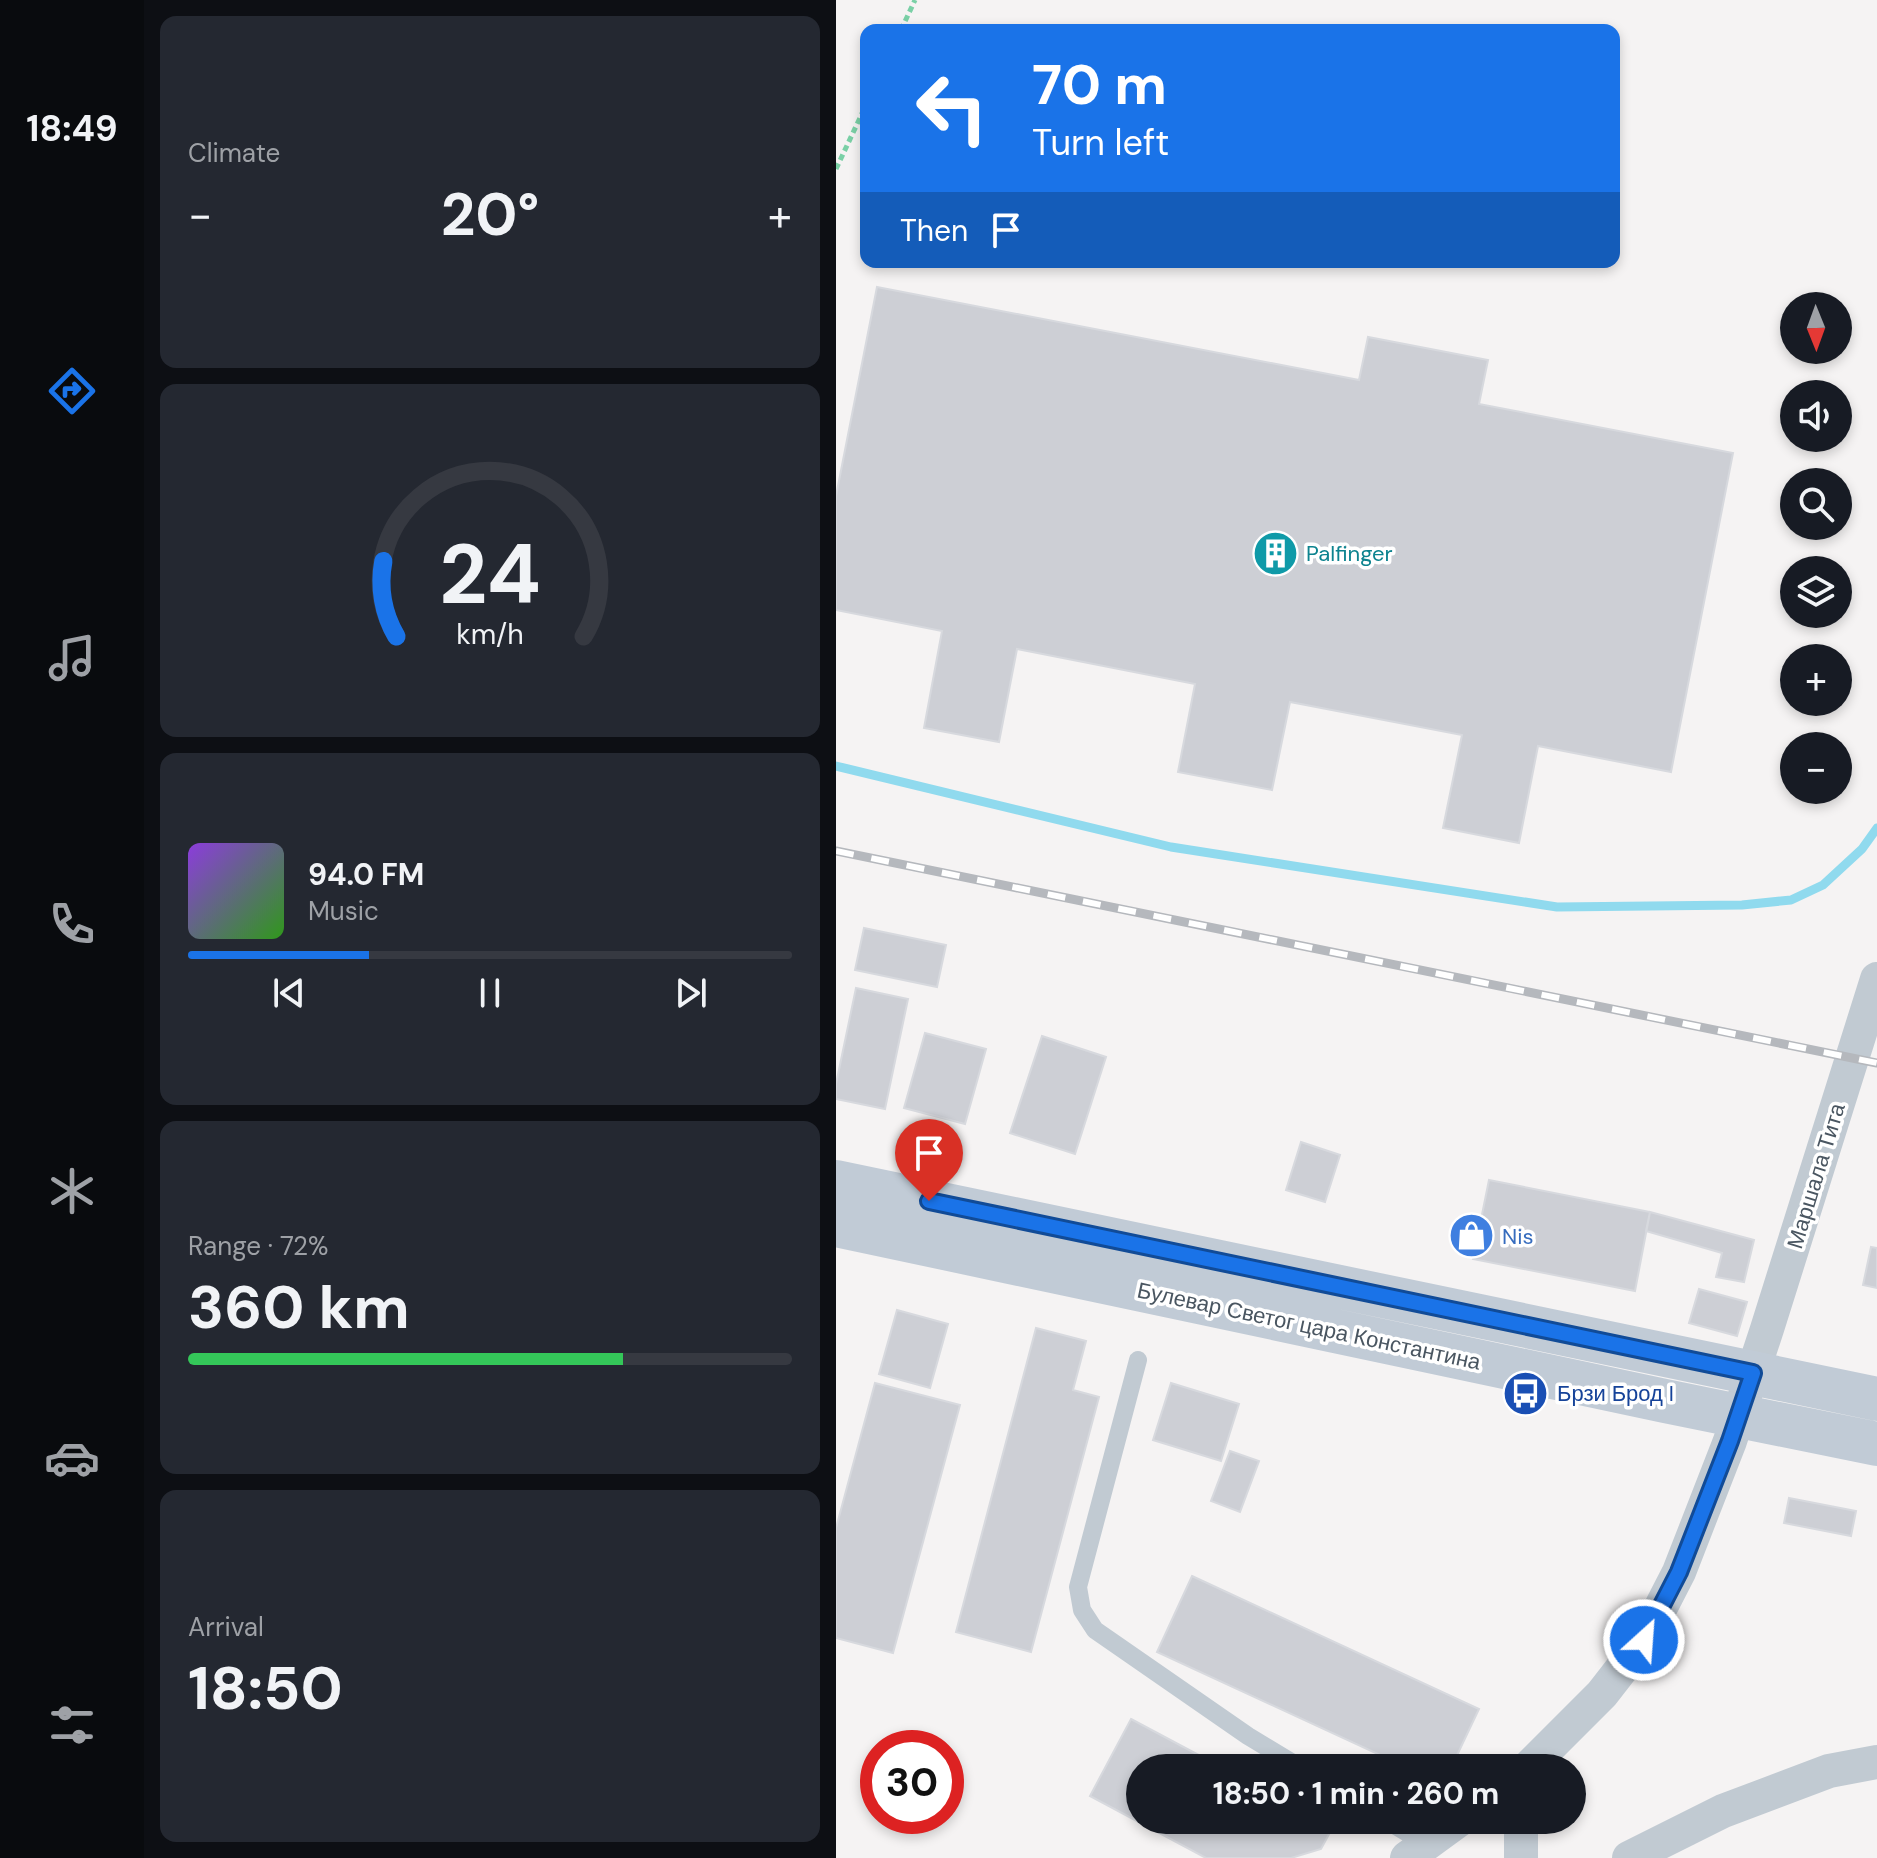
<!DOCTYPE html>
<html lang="en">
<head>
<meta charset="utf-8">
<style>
  body { margin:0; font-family:"DM Sans",sans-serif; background:#242831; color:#f1f3f6; height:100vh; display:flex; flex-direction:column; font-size:30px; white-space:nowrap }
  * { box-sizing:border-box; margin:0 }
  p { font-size:26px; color:#9ea1a6 }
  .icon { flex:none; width:44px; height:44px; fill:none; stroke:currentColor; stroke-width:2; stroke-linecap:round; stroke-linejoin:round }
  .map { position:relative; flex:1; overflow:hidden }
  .side { display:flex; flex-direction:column; gap:16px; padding:16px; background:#0d0f14; width:692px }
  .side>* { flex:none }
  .banner { position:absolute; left:24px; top:24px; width:760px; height:244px; border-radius:16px; box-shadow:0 4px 12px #0003; background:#1a73e8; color:#fff; overflow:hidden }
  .needle { width:52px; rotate:179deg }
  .controls { position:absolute; left:944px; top:292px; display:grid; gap:16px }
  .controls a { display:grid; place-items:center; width:72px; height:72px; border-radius:50%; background:#171b24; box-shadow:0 4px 12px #0003; font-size:40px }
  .speed { position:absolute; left:24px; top:1730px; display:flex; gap:16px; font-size:40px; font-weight:700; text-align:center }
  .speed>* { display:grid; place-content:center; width:104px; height:104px; border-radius:50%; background:#171b24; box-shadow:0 4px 12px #0003; line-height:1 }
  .speed .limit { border:12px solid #d22; background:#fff; color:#111 }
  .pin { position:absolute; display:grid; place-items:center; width:68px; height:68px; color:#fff; margin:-82px -34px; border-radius:50% 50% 50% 0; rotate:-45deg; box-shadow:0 0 8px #0007 }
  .pin .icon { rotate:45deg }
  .me { position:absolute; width:88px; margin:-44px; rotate:26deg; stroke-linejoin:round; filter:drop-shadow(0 0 6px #0008) }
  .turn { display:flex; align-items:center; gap:28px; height:168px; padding:0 40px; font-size:36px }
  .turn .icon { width:104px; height:104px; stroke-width:2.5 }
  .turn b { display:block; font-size:56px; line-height:68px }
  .then { display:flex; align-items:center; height:76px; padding:0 40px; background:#0003; gap:16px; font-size:30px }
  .big { font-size:60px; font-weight:700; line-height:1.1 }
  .side .widget { flex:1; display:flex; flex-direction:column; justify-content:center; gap:12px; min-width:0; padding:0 28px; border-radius:16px; background:#242831 }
  .side .dial { align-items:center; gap:0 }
  .dial svg { height:208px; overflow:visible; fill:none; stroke:#363941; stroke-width:7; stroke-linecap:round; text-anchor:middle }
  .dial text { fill:#f1f3f6; stroke:none }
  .song { display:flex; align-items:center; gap:24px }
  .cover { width:96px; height:96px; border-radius:12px; background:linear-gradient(135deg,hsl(270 70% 55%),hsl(110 70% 35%)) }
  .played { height:8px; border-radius:4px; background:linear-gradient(90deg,#1a73e8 30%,#363941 30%) }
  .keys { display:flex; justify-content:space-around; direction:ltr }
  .heat { display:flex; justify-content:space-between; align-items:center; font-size:44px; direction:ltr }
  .charge { height:12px; border-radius:6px; background:linear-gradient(90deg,#34c759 72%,#363941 0) }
  .trip { position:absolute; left:290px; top:1754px; width:460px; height:80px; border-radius:40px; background:#171b24; box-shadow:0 4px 12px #0003; font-weight:700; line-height:80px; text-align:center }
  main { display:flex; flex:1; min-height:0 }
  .tab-bar { display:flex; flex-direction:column; width:144px; justify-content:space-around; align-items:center; background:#090b0e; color:#9ea1a6 }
  .tab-bar .icon { width:56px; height:56px }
  .tab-bar .current { color:#1a73e8 }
  .tab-bar b { font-size:36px; color:#f1f3f6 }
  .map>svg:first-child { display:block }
</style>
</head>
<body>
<main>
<nav class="tab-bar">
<b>18:49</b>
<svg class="icon current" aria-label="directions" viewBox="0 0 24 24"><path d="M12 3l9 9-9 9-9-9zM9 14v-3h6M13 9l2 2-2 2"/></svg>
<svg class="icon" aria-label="music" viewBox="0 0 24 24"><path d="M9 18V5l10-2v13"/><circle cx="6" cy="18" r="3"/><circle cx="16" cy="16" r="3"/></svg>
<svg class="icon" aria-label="phone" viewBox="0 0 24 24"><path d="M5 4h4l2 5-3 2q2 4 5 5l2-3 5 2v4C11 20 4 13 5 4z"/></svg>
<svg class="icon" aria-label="climate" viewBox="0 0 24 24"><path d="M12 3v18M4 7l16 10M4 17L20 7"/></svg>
<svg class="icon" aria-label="car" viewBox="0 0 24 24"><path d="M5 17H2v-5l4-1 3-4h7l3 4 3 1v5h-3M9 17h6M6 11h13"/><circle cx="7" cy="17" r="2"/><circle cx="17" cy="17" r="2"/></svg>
<svg class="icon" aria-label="filters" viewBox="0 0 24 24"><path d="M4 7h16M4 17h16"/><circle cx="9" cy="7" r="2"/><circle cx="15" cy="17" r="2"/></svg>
</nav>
<section class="side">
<div class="widget"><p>Climate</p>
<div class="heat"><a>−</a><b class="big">20°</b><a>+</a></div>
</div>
<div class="widget dial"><svg viewBox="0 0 100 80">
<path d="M14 69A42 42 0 1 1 86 69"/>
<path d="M14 69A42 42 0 0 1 9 40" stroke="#1a73e8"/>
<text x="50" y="56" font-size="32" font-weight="700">24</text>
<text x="50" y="72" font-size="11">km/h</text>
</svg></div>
<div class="widget">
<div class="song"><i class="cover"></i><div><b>94.0 FM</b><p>Music</p></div></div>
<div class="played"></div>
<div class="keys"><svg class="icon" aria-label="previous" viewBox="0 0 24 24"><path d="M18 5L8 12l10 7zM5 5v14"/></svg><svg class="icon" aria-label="pause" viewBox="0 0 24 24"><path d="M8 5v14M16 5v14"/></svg><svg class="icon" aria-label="next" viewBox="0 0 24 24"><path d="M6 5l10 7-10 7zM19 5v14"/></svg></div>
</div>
<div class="widget"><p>Range · 72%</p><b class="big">360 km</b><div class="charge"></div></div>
<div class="widget"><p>Arrival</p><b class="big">18:50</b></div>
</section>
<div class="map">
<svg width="1041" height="1858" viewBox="0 0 1041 1858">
  <rect width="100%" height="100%" fill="#f5f3f3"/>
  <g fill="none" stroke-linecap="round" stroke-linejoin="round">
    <path stroke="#90daee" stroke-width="9" d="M0,766L335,847L721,907L906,905L955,900L987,885L1026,849L1041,828"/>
  </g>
  <path fill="#cdcfd5" stroke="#d7d9de" stroke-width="2" d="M41,287L523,380L532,337L652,360L643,404L897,453L835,772L702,746L683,843L607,828L626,735L454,702L436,790L342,772L359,684L181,649L163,742L88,728L106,631L0,610V496Z
    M28,928L110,945L101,987L19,970Z
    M20,988L72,999L49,1109L0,1099V1084Z
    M89,1033L150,1049L129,1124L68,1108Z
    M206,1036L270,1057L239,1154L174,1133Z
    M465,1142L504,1155L489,1202L450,1190Z
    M653,1180L814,1212L799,1291L637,1259Z
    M814,1212L918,1240L908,1282L880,1277L886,1253L810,1231Z
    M1035,1247L1041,1248V1288L1027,1285Z
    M863,1289L911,1302L901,1336L853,1323Z
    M61,1310L112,1324L94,1388L43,1374Z
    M200,1328L250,1341L237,1390L263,1397L195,1652L120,1632Z
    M39,1383L124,1405L57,1653L0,1638V1528Z
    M335,1383L403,1404L385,1461L317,1440Z
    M394,1451L423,1461L404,1512L375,1501Z
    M953,1498L1020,1511L1015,1536L948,1523Z
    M356,1576L643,1709L615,1768H572L321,1652Z
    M295,1719L387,1768H304V1820H484L497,1827L485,1849L455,1858H370L254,1796Z"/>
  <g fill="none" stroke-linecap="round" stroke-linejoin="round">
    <path stroke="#7ad0a6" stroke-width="5" stroke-dasharray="6 4" stroke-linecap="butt" d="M65,30L79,0
      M0,169L30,105"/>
    <path stroke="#c1cad2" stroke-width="18" d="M302,1360L242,1587L246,1610L259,1630L412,1736L465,1768
      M550,1820L590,1844"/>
    <path stroke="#c1cad2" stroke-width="34" d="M692,1768L766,1694L808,1640L843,1572L894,1441L931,1329L1041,979
      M685,1820V1858
      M571,1858L623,1820
      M793,1858L887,1811L993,1771L1041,1762"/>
    <path stroke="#c1cbd6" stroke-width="44" d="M0,1182L1041,1399
      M0,1225L829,1401L1041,1444"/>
    <defs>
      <path id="rail" d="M0,851L1041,1063"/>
    </defs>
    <use href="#rail" stroke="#b5b8bd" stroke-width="9"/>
    <use href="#rail" stroke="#fff" stroke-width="6" stroke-dasharray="18" stroke-linecap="butt"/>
  </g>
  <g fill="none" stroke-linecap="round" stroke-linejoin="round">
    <defs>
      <path id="route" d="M93,1201L917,1373L894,1441L843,1572L808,1640"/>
    </defs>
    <use href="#route" stroke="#114b97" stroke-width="20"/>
    <use href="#route" stroke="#1a73e8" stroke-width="14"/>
  </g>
  <defs>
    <symbol id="building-disc" viewBox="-11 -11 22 22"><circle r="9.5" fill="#0f9aa8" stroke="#fff"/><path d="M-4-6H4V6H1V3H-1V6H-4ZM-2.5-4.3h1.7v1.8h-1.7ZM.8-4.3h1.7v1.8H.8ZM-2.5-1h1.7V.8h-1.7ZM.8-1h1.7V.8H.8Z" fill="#fff"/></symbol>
    <symbol id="shop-disc" viewBox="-11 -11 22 22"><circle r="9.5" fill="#3f7fe0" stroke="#fff"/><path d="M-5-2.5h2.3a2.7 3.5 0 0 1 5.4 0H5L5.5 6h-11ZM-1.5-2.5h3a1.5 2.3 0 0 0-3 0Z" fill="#fff"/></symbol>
    <symbol id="bus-disc" viewBox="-11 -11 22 22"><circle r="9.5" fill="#1a4fb4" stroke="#fff"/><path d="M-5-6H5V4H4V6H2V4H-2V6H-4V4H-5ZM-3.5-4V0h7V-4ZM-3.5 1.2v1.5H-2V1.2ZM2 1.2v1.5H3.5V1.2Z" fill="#fff"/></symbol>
  </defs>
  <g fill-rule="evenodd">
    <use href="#building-disc" x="414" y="528" width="51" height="51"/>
    <use href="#shop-disc" x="610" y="1210" width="51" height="51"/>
    <use href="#bus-disc" x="664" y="1368" width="51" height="51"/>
  </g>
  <g text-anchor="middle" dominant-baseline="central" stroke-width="7" stroke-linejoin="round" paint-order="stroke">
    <g font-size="22" fill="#0d838f" stroke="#fff" text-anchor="start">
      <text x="470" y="553">Palfinger</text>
    </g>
    <g font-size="22" fill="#4a5661" stroke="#fff">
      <text transform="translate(980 1176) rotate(-73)">Маршала Тита</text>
      <text transform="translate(473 1326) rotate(12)">Булевар Светог цара Константина</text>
    </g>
    <g font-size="22" fill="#366cbe" stroke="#fff" text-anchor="start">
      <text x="666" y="1236">Nis</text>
    </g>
    <g font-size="22" fill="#164399" stroke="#fff" text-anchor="start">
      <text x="721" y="1393">Брзи Брод I</text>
    </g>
  </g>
</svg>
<div class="controls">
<a><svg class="needle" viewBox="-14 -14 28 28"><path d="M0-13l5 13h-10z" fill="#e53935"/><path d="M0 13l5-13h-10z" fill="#9ea1a6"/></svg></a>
<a><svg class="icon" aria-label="sound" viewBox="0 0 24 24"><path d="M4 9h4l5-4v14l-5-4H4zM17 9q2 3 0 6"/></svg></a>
<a><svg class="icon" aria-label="search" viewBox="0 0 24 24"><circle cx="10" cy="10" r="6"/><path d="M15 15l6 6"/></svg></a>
<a><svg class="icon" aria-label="layers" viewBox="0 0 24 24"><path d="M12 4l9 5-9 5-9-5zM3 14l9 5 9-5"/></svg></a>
<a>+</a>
<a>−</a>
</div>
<div class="speed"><div class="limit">30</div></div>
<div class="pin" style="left:93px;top:1201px;background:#d93025"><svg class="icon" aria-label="arrive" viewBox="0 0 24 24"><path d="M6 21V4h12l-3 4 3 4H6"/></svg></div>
<svg class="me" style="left:808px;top:1640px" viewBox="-20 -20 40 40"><circle r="17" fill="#1a73e8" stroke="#fff" stroke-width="3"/><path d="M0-11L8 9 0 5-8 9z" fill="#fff"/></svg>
<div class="trip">18:50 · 1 min · 260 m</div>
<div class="banner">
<div class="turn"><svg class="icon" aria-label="left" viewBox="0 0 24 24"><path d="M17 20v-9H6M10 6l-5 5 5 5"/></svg><div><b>70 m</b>Turn left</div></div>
<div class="then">Then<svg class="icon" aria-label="arrive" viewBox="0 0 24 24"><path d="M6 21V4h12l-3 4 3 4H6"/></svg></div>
</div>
</div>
</main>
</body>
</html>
